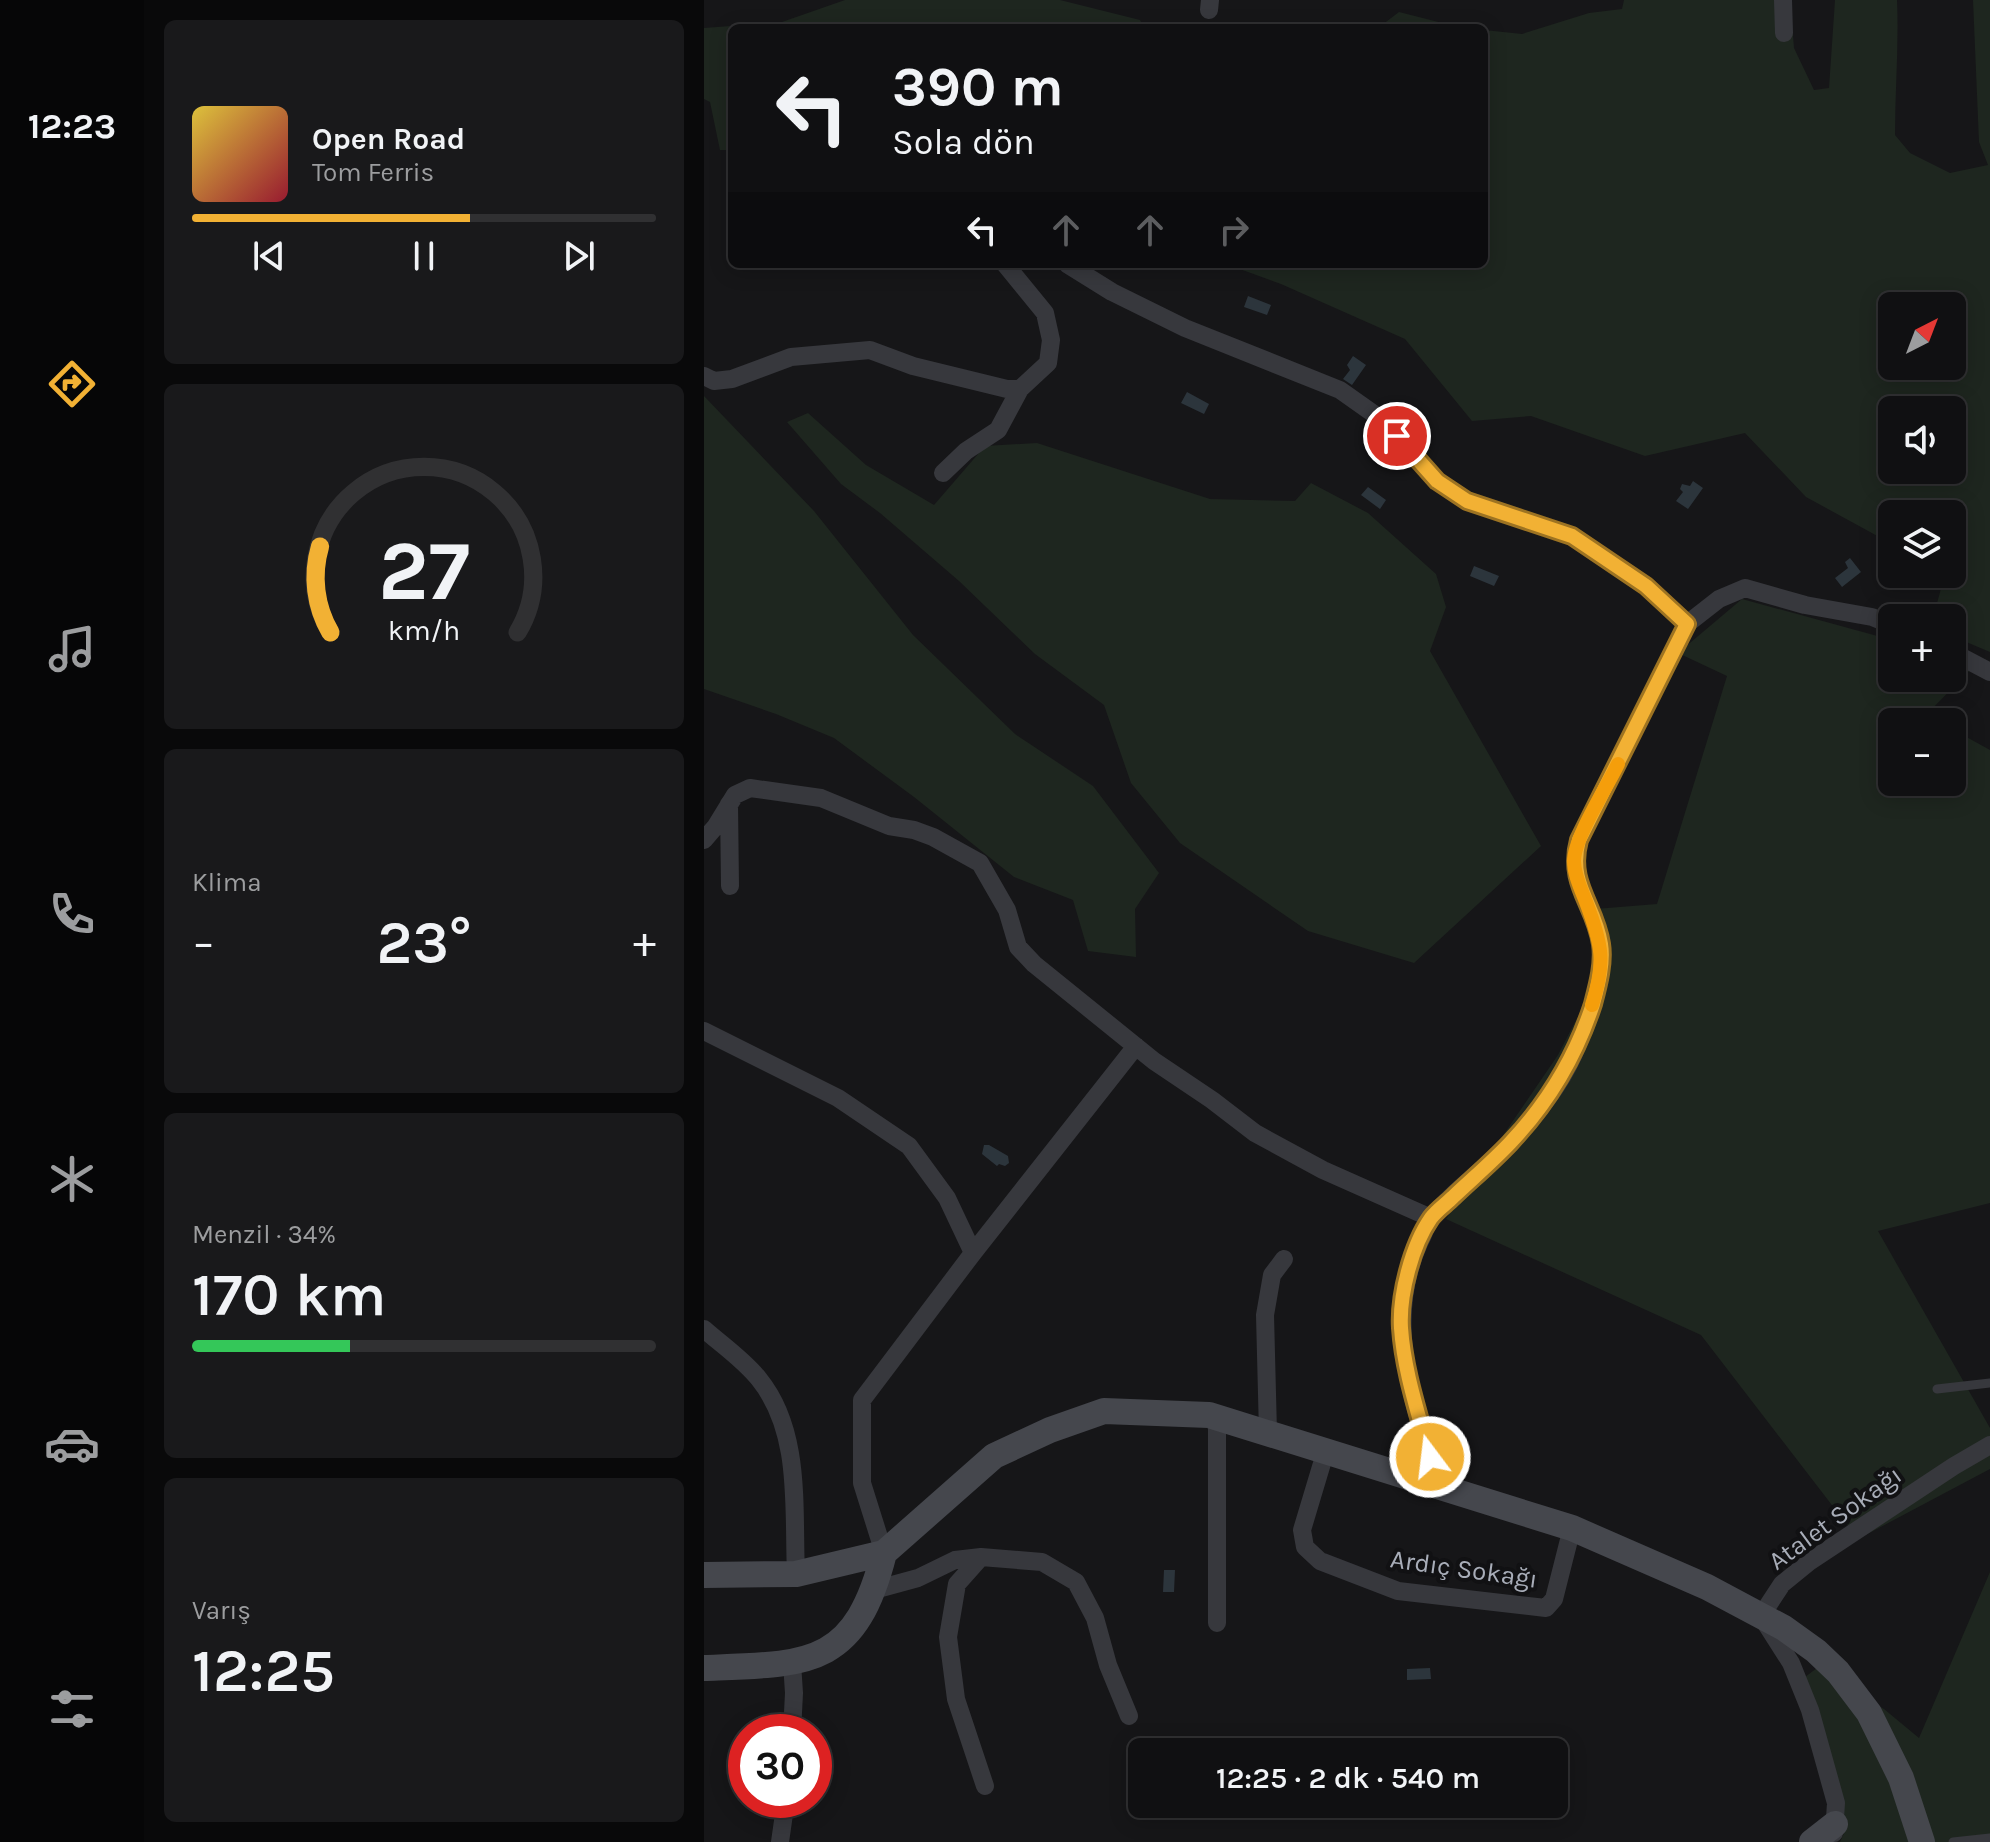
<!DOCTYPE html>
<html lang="tr">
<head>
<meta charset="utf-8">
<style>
  body { margin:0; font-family:Karla,sans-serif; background:#19191b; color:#f1f3f6; height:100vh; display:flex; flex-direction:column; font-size:30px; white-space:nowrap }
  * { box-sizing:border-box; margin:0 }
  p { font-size:26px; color:#9c9d9f }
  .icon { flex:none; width:44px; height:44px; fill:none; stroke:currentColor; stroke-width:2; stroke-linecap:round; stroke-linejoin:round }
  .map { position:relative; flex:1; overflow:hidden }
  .details { display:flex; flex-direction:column; gap:20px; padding:20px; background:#09090a; width:560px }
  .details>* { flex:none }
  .banner { position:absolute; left:24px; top:24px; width:760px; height:244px; border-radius:12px; box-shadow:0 4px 20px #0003,0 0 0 2px #303032; background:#101012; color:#f1f3f6; overflow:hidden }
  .needle { width:52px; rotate:42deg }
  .fabs { position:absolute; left:1174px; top:292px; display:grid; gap:16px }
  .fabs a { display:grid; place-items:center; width:88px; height:88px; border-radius:12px; background:#101012; box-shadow:0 4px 20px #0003,0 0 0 2px #303032; font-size:40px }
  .speed { position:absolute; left:24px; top:1714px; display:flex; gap:16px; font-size:40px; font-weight:700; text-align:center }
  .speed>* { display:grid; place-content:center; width:104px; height:104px; border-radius:50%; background:#101012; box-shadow:0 4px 20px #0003,0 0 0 2px #303032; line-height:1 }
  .speed .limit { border:12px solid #d22; background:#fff; color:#111 }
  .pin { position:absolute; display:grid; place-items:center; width:68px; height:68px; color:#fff; margin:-34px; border:4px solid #fff; border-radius:50%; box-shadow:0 2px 8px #0007 }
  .me { position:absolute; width:88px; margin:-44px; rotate:345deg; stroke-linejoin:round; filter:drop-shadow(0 0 6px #0008) }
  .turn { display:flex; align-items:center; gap:28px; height:168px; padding:0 32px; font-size:36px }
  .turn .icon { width:104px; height:104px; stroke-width:2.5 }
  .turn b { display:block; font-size:56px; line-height:68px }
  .lanes { display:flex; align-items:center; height:76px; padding:0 32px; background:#0003; justify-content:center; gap:40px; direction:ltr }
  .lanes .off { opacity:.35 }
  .big { font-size:60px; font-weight:600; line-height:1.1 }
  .details .card { flex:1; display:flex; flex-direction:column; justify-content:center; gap:12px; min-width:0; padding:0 28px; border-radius:12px; background:#19191b }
  .details .dial { align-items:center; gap:0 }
  .dial svg { height:208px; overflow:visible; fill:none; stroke:#303032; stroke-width:7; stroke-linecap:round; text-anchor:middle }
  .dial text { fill:#f1f3f6; stroke:none }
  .song { display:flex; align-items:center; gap:24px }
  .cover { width:96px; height:96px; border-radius:12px; background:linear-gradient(135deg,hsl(50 70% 55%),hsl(350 70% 35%)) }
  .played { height:8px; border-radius:4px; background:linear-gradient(90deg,#f2b134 60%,#303032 60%) }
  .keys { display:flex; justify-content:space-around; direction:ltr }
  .heat { display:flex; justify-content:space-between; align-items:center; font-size:44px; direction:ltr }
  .charge { height:12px; border-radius:6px; background:linear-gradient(90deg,#34c759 34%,#303032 0) }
  .trip { position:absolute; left:424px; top:1738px; width:440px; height:80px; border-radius:12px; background:#101012; box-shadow:0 4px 20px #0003,0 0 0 2px #303032; font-weight:600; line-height:80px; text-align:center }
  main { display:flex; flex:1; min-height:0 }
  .tabs { display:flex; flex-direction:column; width:144px; justify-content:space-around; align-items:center; background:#060607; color:#9c9d9f }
  .tabs .icon { width:56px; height:56px }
  .tabs .on { color:#f2b134 }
  .tabs b { font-size:36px; color:#f1f3f6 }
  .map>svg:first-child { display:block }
</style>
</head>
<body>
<main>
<nav class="tabs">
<b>12:23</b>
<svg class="icon on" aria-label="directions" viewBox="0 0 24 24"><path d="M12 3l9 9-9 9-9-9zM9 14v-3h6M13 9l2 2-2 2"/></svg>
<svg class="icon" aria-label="music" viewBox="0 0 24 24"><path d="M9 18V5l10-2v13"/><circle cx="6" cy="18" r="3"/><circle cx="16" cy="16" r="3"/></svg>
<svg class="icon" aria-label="phone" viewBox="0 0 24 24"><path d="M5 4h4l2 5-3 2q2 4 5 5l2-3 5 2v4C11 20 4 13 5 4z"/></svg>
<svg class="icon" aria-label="climate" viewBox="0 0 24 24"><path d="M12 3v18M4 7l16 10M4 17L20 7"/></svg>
<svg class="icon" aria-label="car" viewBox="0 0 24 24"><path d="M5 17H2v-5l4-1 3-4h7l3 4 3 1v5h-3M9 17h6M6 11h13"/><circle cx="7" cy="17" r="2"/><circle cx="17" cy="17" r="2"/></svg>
<svg class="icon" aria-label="filters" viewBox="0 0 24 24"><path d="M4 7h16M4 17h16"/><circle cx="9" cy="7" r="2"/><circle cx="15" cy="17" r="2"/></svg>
</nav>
<section class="details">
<div class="card">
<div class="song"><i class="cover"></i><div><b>Open Road</b><p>Tom Ferris</p></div></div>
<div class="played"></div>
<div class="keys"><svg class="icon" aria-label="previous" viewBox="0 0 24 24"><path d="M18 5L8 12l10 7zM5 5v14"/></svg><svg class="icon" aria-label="pause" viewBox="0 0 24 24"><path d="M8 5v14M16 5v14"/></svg><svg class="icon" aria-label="next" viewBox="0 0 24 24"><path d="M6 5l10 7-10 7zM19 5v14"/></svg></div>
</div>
<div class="card dial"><svg viewBox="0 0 100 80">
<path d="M14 69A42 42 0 1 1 86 69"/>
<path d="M14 69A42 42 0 0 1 10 36" stroke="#f2b134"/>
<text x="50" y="56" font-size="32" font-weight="700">27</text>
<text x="50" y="72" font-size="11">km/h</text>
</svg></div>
<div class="card"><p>Klima</p>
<div class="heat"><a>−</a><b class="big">23°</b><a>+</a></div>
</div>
<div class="card"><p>Menzil · 34%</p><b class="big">170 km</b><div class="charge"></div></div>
<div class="card"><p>Varış</p><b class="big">12:25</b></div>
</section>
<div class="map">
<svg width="1286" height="1842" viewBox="0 0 1286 1842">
  <rect width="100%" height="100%" fill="#161618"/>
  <path fill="#1e261f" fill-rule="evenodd" d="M141,0H356L436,20L440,28H28V150H16L6,102L0,99V28L78,22Z
    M920,0H1086L1090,48L1110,90L1125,88L1131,0H1193C1195,45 1191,90 1191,135L1206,153L1246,173L1284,165L1275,142L1269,0H1286V652L1248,636V618H1229L1241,574H1248V514H1188V544L1102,497L1041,433L941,456L827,416L768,421L701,339L577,284L522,264H780V30L818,34L885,13L918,9ZM1188,306H1248V366H1188ZM1188,410H1248V470H1188Z
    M695,12L754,27L762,28H674Z
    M0,396L110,511L209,635L311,734L389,786L455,873L431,909L432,957L384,951L369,900L310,877L210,797L130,738L72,714L0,689Z
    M104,413L162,465L230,505L281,446L333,443L506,499L591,501L607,483L664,513L732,574L742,607L726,651L837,846L710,963L604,931L476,843L427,783L400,705L331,654L255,581L176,513L137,484L83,422Z
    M1038,599L1188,640V678H1248V657L1272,664L1223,714L1236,722H1188V782H1248V729L1286,750V1203L1174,1231L1286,1428V1469L1154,1539L997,1335L742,1219L854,1055L900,966L891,909L953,904L1023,676L974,653Z
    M1286,1572V1842H1136L1141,1831L1101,1677L1113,1668L1180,1709L1215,1738Z"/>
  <path fill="#2c353c" d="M544,296L567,305L563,315L540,307Z
    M649,356L662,365L648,385L639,379L646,370L643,365Z
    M483,392L505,404L500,414L477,403Z
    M989,481L999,488L984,509L972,501L979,492L976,489L978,484L986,486Z
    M664,487L682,500L676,509L657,495Z
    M1146,558L1157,572L1138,587L1131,578L1144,568L1141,562Z
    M770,566L795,576L790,586L766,576Z
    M280,1145H285L304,1156L305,1163L301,1166L295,1164L293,1166L278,1154Z
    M460,1570H471L470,1592H459Z
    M726,1668L727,1679L703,1680V1669Z"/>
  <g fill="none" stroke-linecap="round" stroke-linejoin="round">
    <path stroke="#37383d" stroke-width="9" d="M1233,1389L1286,1383
      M1249,1842L1286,1838"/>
    <path stroke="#37383d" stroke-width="18" d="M1079,0L1080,33
      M505,10L506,0
      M363,264L408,292L481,328L636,390L677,419L733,481L763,501L868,536L942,586L983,624
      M0,376L10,381L28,379L87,357L166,350L209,366L303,389H316L344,363L347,340L341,313L301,264
      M239,473L262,451L294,430L316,389
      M1248,652L1286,672
      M25,804L26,886
      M0,840L12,826L31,795L46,788L117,798L185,826L210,830L229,837L276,863L303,910L314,947L330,964L450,1061L508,1100L551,1133L619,1170L727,1218
      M0,1031L134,1098L205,1146L243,1198L269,1253
      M0,1329C18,1345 40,1360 55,1379C98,1432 89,1509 92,1574
      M564,1433L561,1315L568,1275L580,1259
      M622,1450L598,1530L601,1547L616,1561L694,1591L842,1608L850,1599L868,1528
      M734,1488C712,1403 677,1326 716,1241C720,1234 722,1225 727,1219C739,1201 771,1176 788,1160C821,1129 858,1088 874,1044C886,1014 901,977 897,944C891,904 863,884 875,840L983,624L1015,599L1041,588L1101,605L1168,617L1188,625
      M180,1553L158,1483V1400L269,1253L432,1046
      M277,1557L253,1584L244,1637L252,1699L281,1786
      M170,1590L214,1578L251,1560L277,1557L338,1562L372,1582L391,1618L404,1665L425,1716
      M513,1623V1417
      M88,1663L90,1693L88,1732
      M1130,1833L1132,1803L1106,1710L1087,1663L1057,1616L1078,1584L1105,1562L1250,1466L1286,1445
      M76,1842L82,1800"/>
    <path stroke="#45474d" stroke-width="26" d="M0,1575L92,1574L180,1553L290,1456L346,1430L400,1411L505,1415L868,1528L1003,1587L1080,1628L1112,1651L1134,1672L1165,1713L1197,1778L1218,1842
      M0,1668C104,1664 151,1668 180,1553
      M1108,1842L1131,1824"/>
  </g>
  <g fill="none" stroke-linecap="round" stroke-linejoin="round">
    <defs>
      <path id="route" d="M693,436L733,481L763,501L868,536L942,586L983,624L875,840C863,884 891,904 897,944C900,963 894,985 889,1004C872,1056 844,1103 806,1143C788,1162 768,1179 749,1197C742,1204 733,1210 727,1218C708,1245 695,1295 697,1328C700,1372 715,1415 726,1457"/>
    </defs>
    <use href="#route" stroke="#9d7322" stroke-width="20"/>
    <use href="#route" stroke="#f2b134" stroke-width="14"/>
    <path stroke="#f59e0b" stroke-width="14" d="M888,1005C902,962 898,944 882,902C877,889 870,875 870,861C870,838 903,787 914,764"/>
  </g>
  <g text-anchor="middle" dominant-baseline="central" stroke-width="8" stroke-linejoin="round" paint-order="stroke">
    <g font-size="26" fill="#a8adb8" stroke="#111113">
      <text transform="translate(1131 1518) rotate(-36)">Atalet Sokağı</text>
      <text transform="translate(760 1569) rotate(8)">Ardıç Sokağı</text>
    </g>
  </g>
</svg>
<div class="fabs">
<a><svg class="needle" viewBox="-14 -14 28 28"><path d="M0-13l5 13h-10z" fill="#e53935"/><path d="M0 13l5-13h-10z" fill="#9c9d9f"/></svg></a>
<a><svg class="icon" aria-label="sound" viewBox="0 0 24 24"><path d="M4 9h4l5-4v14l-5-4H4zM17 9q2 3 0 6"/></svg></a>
<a><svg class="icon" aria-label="layers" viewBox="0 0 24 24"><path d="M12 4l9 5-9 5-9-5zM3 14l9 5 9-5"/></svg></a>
<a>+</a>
<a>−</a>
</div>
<div class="speed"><div class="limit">30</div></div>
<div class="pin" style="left:693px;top:436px;background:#d93025"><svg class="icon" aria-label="arrive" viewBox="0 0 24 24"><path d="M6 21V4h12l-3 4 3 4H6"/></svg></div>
<svg class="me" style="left:726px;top:1457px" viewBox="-20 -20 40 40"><circle r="17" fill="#f2b134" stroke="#fff" stroke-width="3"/><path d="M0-11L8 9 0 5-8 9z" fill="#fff"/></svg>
<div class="trip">12:25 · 2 dk · 540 m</div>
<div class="banner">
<div class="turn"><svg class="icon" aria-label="left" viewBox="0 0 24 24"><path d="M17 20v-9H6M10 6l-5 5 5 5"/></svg><div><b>390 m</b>Sola dön</div></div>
<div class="lanes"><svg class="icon" aria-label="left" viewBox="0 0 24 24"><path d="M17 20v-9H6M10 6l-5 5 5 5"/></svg><svg class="icon off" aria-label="ahead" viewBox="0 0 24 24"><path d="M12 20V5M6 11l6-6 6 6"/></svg><svg class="icon off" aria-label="ahead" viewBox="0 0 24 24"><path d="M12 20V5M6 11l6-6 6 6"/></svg><svg class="icon off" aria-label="right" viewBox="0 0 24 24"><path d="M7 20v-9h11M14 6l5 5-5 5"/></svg></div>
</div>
</div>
</main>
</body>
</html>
